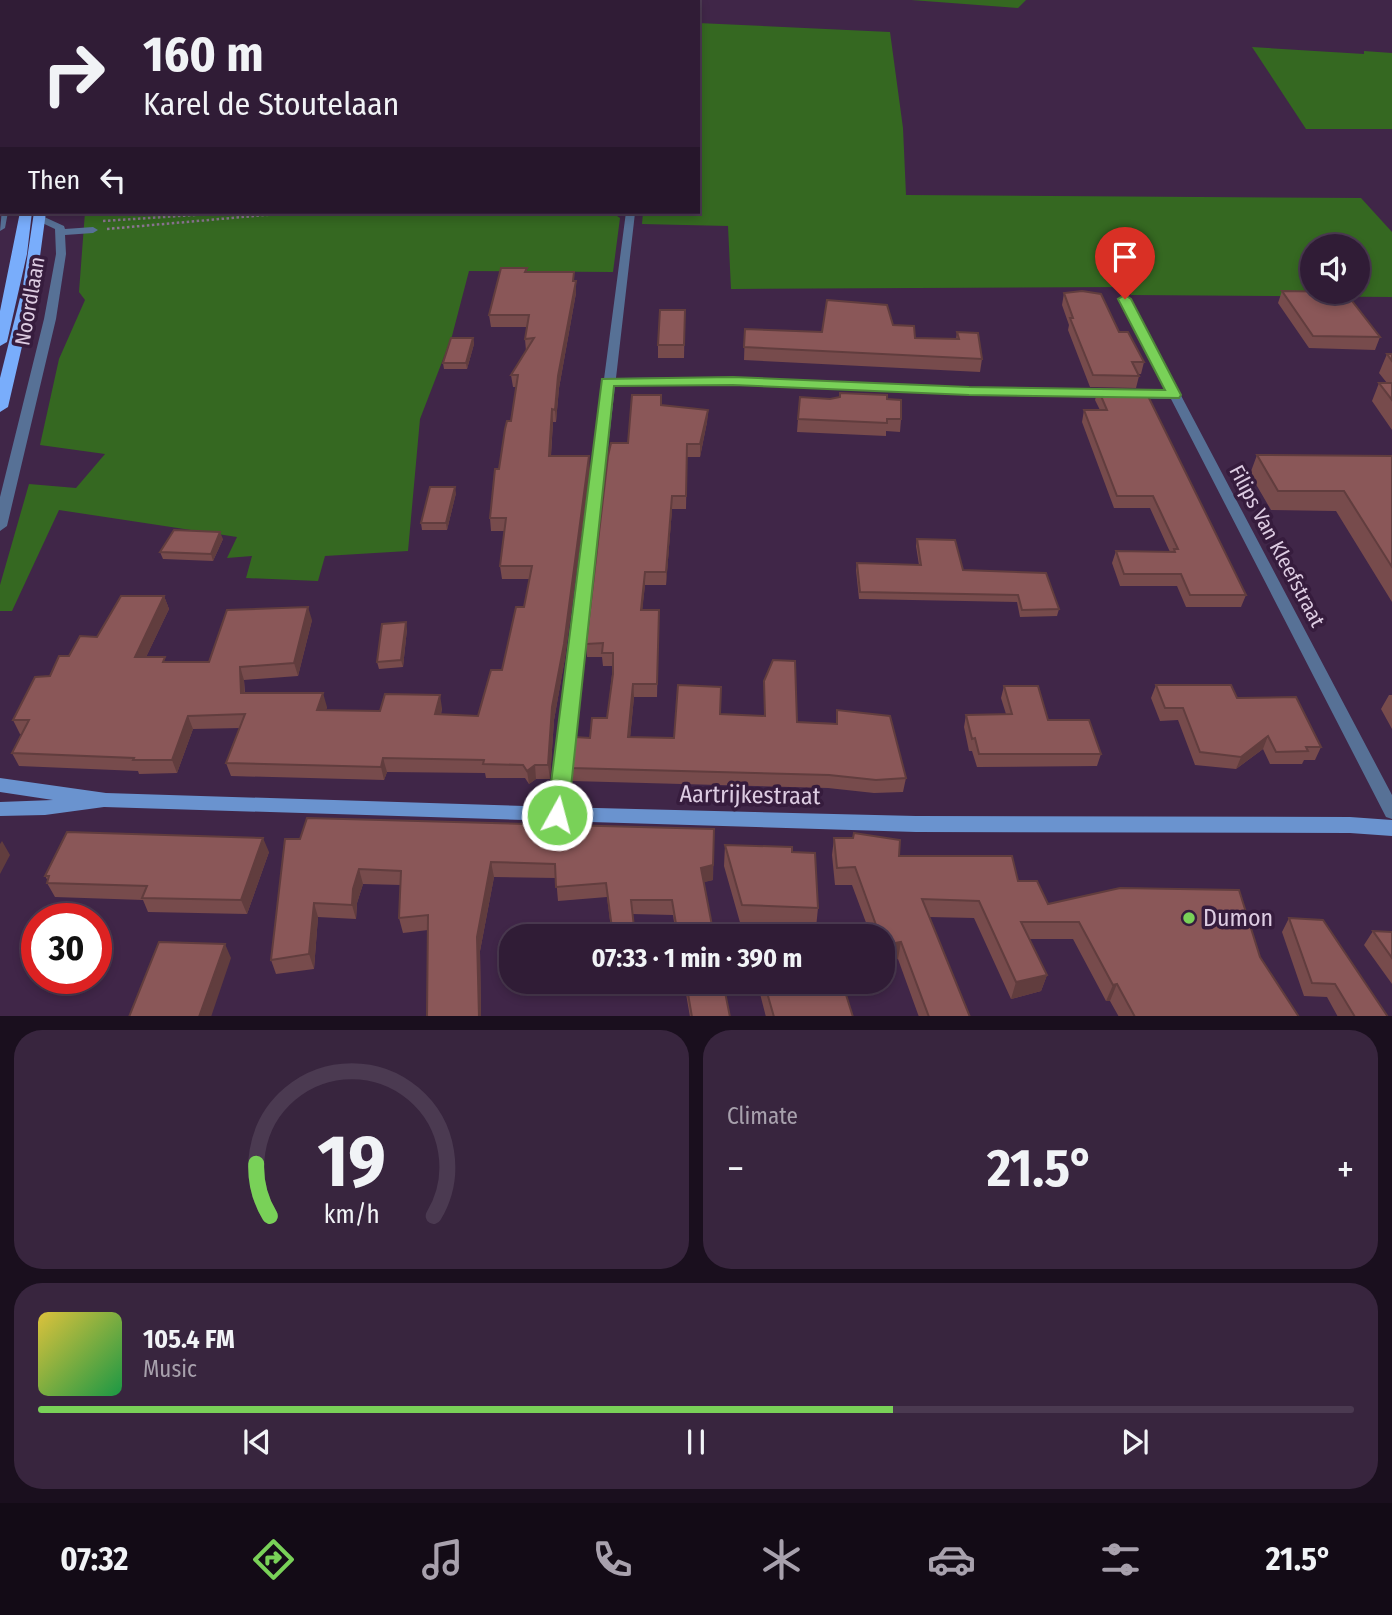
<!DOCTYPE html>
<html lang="en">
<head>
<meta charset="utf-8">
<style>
  body { margin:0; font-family:"Fira Sans Condensed",sans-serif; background:#38253e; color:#f1f3f6; height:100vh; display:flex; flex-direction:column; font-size:26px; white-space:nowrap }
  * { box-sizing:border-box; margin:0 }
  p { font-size:23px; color:#a8a1ad }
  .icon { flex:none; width:38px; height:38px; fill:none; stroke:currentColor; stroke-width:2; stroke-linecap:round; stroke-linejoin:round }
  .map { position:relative; height:1016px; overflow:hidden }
  .panel { display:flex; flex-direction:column; gap:14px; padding:14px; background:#1a0f1e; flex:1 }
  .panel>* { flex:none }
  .top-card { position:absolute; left:0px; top:0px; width:700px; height:214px; box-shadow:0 4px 10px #0003,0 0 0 2px #4b3a51; background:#301c36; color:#f1f3f6; overflow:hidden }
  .controls { position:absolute; left:1300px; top:234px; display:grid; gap:14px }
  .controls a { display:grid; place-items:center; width:70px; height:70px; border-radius:50%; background:#301c36; box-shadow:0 4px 10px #0003,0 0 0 2px #4b3a51; font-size:35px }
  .speed { position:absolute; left:21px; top:903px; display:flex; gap:14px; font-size:35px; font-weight:700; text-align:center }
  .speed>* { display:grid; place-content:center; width:91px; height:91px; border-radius:50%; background:#301c36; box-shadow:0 4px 10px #0003,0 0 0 2px #4b3a51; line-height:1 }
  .speed .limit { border:10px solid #d22; background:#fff; color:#111 }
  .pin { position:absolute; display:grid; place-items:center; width:60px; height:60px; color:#fff; margin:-72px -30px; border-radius:50% 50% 50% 0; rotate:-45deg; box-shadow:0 0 7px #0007 }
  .pin .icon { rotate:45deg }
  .me { position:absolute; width:77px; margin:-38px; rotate:7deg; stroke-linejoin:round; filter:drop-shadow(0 0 5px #0008) }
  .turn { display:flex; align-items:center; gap:24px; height:147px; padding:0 28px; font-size:32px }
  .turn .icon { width:91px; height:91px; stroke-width:2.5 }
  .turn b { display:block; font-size:49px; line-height:60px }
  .then { display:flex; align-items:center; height:66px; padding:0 28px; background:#0003; gap:14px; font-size:26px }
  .big { font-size:52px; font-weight:700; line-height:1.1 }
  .panel .tile { flex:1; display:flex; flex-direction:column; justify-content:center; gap:10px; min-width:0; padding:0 24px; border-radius:28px; background:#38253e }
  .panel .dial { align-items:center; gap:0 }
  .dial svg { height:182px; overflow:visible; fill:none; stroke:#4b3a51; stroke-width:7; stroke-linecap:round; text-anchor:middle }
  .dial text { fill:#f1f3f6; stroke:none }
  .song { display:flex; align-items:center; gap:21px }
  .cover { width:84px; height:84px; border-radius:10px; background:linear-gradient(135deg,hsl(50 70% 55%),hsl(140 70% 35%)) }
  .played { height:7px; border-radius:4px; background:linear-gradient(90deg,#79d158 65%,#4b3a51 65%) }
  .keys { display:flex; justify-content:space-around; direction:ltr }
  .heat { display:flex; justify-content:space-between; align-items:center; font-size:38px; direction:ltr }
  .panel .tiles { flex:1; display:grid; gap:14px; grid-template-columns:1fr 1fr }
  .tile:last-child { grid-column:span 2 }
  .trip { position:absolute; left:499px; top:924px; width:396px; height:70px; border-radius:28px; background:#301c36; box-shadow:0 4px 10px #0003,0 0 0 2px #4b3a51; font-weight:700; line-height:70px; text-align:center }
  .dock { display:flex; height:112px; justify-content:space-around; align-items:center; background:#130b16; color:#a8a1ad }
  .dock .icon { width:49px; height:49px }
  .dock .current { color:#79d158 }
  .dock b { font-size:32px; color:#f1f3f6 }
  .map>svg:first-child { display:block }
</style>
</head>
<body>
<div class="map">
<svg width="1392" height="1017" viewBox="0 0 1392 1017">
  <rect width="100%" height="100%" fill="#402648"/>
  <path fill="#356821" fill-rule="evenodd" d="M205,0H658L204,2Z
    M911,0H1026L1018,8Z
    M698,23L890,32L903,128L906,195L1361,198L1392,232V297L1131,295L1126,287L731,289L728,226L642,224L643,212H698ZM1312,247H1358V292H1312Z
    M1252,47L1364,54V51L1392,53V129H1306Z
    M85,212H611L620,218L613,272L469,271L452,336L420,419L408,551L325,556L318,581L246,578L252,556L227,558L237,537L59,510L12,611H0V585L29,484L76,488L105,454L40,445L59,359L85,300L79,292Z"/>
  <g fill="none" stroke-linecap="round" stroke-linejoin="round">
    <path stroke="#8b7591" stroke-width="2.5" stroke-dasharray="2.5 2.5" stroke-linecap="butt" d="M103,221L241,212
      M107,229L299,212"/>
    <path fill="#577196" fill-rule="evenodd" d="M2,190V195H0V191Z
      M0,207H2V211H0Z"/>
    <path fill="#577196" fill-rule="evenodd" d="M0,52H2V64H0Z
      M2,209V212H8L5,228L0,231Z
      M626,212L635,213L616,378L733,377L969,387L1167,391L1119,299L1121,297H1129L1392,795V819L1386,817L1171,399L969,395L733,385L615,386L566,815L563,820L557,823L551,820L548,815L603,385L601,382L604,379Z
      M40,215L64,226L65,229L93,227L98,230L93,233L65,235L66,254L56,319L7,526L0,531V497L44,319L56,254L55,229L36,220L35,218Z"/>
    <path fill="#6a93cf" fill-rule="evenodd" d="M0,778L106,793L557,807L916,816L1350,817L1392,820V836L1350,833L916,832L104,807L45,815L0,816V802L53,800L0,792Z"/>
    <path fill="#79adfb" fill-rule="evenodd" d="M0,0L3,2L2,9L0,8Z
      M20,212H32L27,254L7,342L0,346V311Z
      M34,212H46L36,286L8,407L0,412V378L23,286Z"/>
  </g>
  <path fill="#774b4c" d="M527,268V272L575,281L576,293L559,388L556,422H553L551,456L590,469L565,658L554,720L550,779H536L529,784L525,778H486L485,773L387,772L384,780L231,776L226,763L240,728L193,729L177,773L139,774L138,771L19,766L12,753L22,734H20L13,720L50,676L69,656L97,637L164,596L169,609L146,657L167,662H209L312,620L298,676L244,680L245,693L327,707L326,710L380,711L442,708L441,715L478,716L502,670L524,607L530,579H502L500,566L504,531H491L490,518L499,469L511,421L516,387H513L511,375L526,351L525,339L527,327H491L489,315Z
    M1282,291L1380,337L1375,350L1309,348L1278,303Z
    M1064,293L1119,332L1144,362L1141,374H1138L1139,376L1136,388L1090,387L1068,330L1069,325L1062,305Z
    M685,310L684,358H658V345Z
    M893,325L915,338L956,339L957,332L982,359L980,372L744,360L745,329L822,332Z
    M473,338L474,344L467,369H444L443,363Z
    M1387,354H1392V430L1372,401L1379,383H1387L1379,373Z
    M1098,389L1246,595L1241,607H1186L1177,586H1120L1112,563L1116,551L1170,552L1150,508H1114L1082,422L1084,410H1100L1095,400Z
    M661,395V405L708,410L707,422L700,457H687L686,509H672L666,585H645L642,610H659L657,697H634L630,737L674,738L720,714L764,716V681L797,722L836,723L837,710L906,778L903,792L874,793L828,788L572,781L571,768L590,738L607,718L613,666H603L602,657H587L586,644L628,443Z
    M830,399H887L901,419L900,432L886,431V436L797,432L798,419Z
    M1257,455L1392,456V602L1336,511L1271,510L1250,474Z
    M456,493L447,530H422L421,523Z
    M223,539L213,561L163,559L160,552Z
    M917,539L963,570L1059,609L1057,616L1020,617L1017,602L859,599L856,570L857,563L919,565L916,546Z
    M407,629L403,667L379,669L377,662Z
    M1156,685L1237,698L1321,747L1315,760H1304L1302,764H1270L1263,749L1236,769L1195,765L1178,720L1160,721L1151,698Z
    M1004,686L1048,720L1101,754L1097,766L977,767L972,751H969L964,727L966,715L1006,714L1001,698Z
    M1389,695H1392V729L1381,709Z
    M714,829L713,880L703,882L714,936H676L673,915L632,914L635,936H612L607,897L558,901L556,878L494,877L480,951L481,1017H427L428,930L403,933L399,918L401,885L363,884L357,903L356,919L318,917L314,969L276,974L271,960L300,839Z
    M834,838L899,856L1018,881L1048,904L1260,957L1299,1017H1119L1110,1001H1106L1073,939H1029L1047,975L1041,991L1011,999L974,918L929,917L970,1017H919L898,959L882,962V936H871L852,885H835L832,855Z
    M725,845L792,852L818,908L816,928L741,926L724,866Z
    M269,852L247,914L148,912L143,900L55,897L47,883L48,881L45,876Z
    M1289,918L1388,1017H1338L1327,997L1304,996L1282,932Z
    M1373,931L1392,932V984L1364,945Z
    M684,982H723L730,1017H690Z
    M757,982H842L853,1017H766Z"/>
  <path fill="#613d3e" d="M576,281V293L559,388L556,422L555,410L558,376Z
    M473,338L474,344L467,369L466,363Z
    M552,409L553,422L550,468L549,456Z
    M708,410L707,422L700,457V444Z
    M589,456L590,469L565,658L554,720L550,779L548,765L552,707Z
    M455,487L456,493L447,530L446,523Z
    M672,496V509L666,585V572Z
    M220,532L223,539L213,561L211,554Z
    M645,572V585L641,623V610Z
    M164,596L169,609L140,670L135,657Z
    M308,607L312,620L298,676L294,663Z
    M406,622L407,629L403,667L401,660Z
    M240,667L244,680L245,706L241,693Z
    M633,684L634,697L629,750L628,737Z
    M323,693L327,707L321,724L317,710Z
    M440,695L442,708L437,728L435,714Z
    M188,716L193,729L177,773L172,760Z
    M1268,736L1263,749L1236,769L1241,757Z
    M383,758L387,772L384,780L381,767Z
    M535,765L536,779L529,784L527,771Z
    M263,838L269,852L247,914L241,900Z
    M2,841L10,855L0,874V844Z
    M491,862L494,877L480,951L481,1017H479L477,937Z
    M713,865V880L701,883V868Z
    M359,869L363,884L357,903L356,919L352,905L353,889Z
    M314,903L318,917L314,969L309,954Z
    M901,942L898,959L882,962L884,945Z
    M225,944L231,958L211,1017H199Z
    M1047,975L1041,991L1011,999L1016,982Z
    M1117,984L1110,1001H1106L1113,985Z"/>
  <path fill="#8a5758" stroke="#613d3e" stroke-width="2" d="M501,268H527L525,272H574L573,281H576L558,376L555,410L552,409L549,456H589L564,644L552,707L548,765H535L527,771L523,765L483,764L484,760L383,758L381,767L226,763L245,714L188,716L172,760H133L134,758L12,753L29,720H13L35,677L50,676L59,656H69L80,636L97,637L121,596H164L135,657H165L163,662H209L227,610L308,607L294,663L240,667L241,693H323L317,710L380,711L385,694L440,695L435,714L478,716L491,670H502L516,607H524L532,566H500L506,518H490L495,469H499L505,429L507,421H511L518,375H511L534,338L525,339L529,315H489Z
    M1082,291L1101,294L1119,332H1128L1144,362H1132L1139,376L1093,375L1070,318H1073L1064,293Z
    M1282,291L1345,292L1380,337L1313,336Z
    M827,300L887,305L893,325L914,326L915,338L959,339L957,332L978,333L982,359L744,347L745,329L822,332Z
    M660,310H685L684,345H658Z
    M451,338H473L466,363H443Z
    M1387,354H1392V361Z
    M1379,383H1392V400Z
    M1098,389L1145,390L1246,595H1190L1181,574H1124L1116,551L1175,552L1174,549H1178L1153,496H1117L1084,410H1107Z
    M840,393L887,395V399L901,400V419H887V423L798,419L800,397L830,399L840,397Z
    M632,395H661V405L708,410L700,444H687L686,496H672L666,572H645L641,610H659L657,684H633L628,737L674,738L678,685L721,687L720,714L765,716L764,681L773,660L795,661L797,722L837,724V710L890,716L906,778L876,780L829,775L571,768L575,737L590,738L592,718H607L613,674V653H602L603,643L586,644L608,456L611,443H628Z
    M1257,455L1392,456V567L1344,491H1278Z
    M430,487H455L446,523H421Z
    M174,530L220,532L211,554L160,552Z
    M917,539L955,540L963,570L1046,573L1059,609L1022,610L1018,595L860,592L857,563L921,565Z
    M406,622L401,660L377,662L382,624Z
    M1156,685H1231L1237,698L1296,697L1321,747H1306L1308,751L1276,752L1268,736L1241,757L1200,752L1183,708H1165Z
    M1004,686H1038L1048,720H1089L1101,754H979L975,738L972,739L966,715L1012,714Z
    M307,818L714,829L713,865L701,868L714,936H678L672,900H631L635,936H613L606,883L556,887L555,864L491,862L477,937L479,1017H427L428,915L399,918L401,871L359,869L353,889L352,905L314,903L309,954L271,960L285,839H300Z
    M67,832L263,838L241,900L142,898L147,886L47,883L49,876H45Z
    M854,833L900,840L899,856H1012L1018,881H1037L1048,904L1120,888L1239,890L1260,957L1299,1017H1135L1117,984L1113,985L1079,922H1021L1047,975L1016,982L979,901L922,899L970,1017H929L901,942L884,945L882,936H880L855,867L837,868L834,838H853Z
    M725,845L792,847V852L815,853L818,908L742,905Z
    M1289,918L1323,920L1388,1017H1355L1335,984L1312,983Z
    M1373,931L1392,932V958Z
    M159,942L225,944L199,1017H129Z
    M686,982H723L730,1017H692Z
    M764,982H842L853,1017H774Z"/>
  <path fill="#79d158" stroke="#4f8839" stroke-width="2" d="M1125,295L1131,299L1181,395L1179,398L969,395L733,385L614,386L568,815L565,821L557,824L550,821L547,815L602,379L733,377L969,387L1165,390L1118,299Z"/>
  <circle fill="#79d158" stroke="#361c3d" stroke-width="2.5" cx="1189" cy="918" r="7"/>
  <g text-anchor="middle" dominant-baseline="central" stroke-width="7" stroke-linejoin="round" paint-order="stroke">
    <g font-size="21" fill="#ddcce2" stroke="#361c3d">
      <text transform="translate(30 301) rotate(-80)">Noordlaan</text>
      <text transform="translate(1277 546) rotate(62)">Filips Van Kleefstraat</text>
    </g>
    <g font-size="24" fill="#ddcce2" stroke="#361c3d">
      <text transform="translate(750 795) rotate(1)">Aartrijkestraat</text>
    </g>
    <g font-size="24" fill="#ddcce2" stroke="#361c3d" text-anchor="start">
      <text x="1203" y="918">Dumon</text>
    </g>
  </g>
</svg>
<div class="controls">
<a><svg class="icon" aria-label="sound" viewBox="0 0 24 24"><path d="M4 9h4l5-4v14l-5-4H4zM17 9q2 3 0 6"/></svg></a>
</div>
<div class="speed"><div class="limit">30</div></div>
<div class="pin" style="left:1125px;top:299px;background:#d93025"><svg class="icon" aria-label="arrive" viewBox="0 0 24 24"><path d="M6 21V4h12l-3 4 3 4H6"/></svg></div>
<svg class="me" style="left:557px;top:815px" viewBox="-20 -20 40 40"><circle r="17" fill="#79d158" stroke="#fff" stroke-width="3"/><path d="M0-11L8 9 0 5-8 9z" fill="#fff"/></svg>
<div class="trip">07:33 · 1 min · 390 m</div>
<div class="top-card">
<div class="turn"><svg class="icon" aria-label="right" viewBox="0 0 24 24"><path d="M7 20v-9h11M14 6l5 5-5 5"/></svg><div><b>160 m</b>Karel de Stoutelaan</div></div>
<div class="then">Then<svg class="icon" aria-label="left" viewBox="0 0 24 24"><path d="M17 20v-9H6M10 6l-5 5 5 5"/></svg></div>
</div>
</div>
<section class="panel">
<div class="tiles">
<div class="tile dial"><svg viewBox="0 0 100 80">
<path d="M14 69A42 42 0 1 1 86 69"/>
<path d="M14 69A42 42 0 0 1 8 46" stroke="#79d158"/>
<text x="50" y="56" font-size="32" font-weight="700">19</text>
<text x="50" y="72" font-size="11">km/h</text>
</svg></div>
<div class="tile"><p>Climate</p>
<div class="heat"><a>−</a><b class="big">21.5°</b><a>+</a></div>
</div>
<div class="tile">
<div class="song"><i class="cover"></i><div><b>105.4 FM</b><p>Music</p></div></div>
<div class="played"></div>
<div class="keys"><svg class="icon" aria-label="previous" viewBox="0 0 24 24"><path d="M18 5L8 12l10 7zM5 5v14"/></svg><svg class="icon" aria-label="pause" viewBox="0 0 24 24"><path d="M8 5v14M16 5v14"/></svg><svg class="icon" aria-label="next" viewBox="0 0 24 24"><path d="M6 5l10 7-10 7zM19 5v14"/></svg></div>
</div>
</div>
</section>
<nav class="dock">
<b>07:32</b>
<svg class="icon current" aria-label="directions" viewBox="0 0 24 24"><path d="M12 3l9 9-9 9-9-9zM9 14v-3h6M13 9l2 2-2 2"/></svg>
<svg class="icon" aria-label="music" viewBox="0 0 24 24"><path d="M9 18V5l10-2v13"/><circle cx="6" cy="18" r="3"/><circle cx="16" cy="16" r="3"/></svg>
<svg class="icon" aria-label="phone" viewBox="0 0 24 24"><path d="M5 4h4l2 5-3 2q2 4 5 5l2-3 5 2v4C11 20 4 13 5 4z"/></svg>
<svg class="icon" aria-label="climate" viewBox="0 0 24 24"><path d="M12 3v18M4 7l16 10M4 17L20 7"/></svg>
<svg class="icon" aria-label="car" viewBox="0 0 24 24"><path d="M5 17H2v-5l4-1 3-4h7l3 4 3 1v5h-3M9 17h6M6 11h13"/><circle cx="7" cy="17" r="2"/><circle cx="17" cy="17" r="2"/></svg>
<svg class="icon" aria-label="filters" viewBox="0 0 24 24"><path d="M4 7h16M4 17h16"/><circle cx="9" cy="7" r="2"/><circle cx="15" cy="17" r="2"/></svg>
<b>21.5°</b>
</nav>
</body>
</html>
